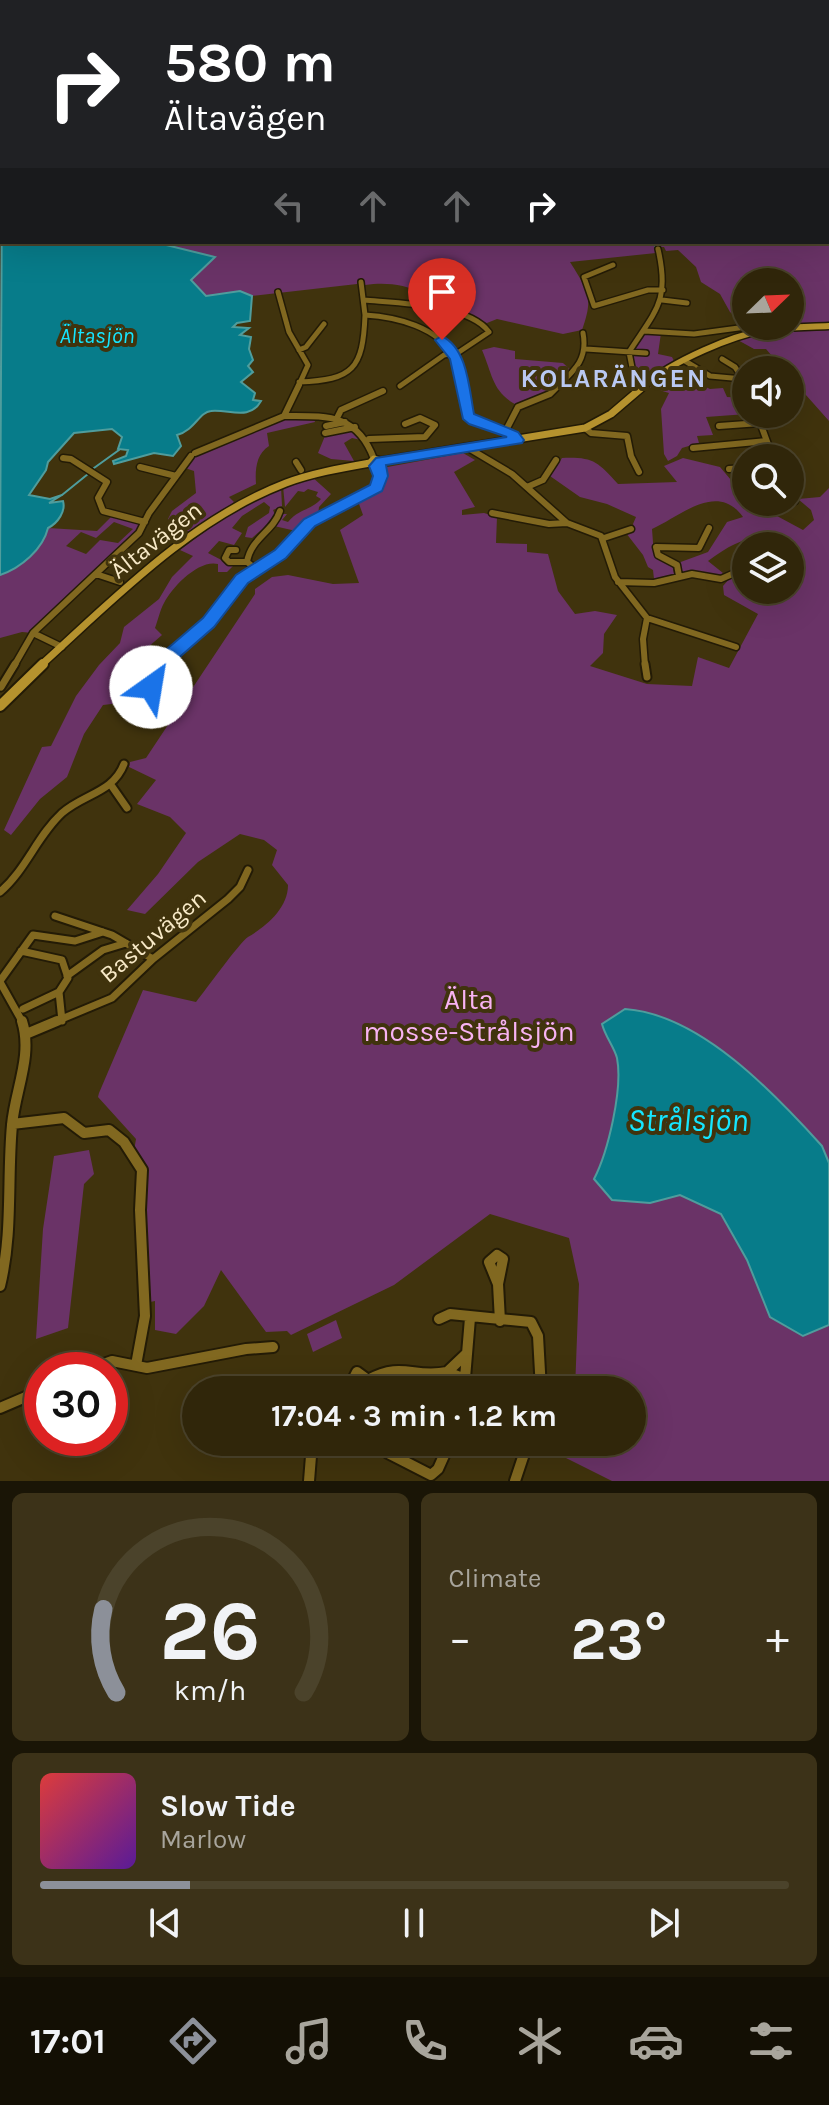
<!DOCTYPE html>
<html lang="en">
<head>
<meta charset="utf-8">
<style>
  body { margin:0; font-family:Karla,sans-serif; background:#3c3218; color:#f1f3f6; height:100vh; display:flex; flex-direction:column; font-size:30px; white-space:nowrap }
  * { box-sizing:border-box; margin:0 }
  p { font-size:26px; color:#a8a59c }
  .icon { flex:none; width:44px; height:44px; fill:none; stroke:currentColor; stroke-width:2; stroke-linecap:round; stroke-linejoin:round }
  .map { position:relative; height:1481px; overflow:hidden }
  .drawer { display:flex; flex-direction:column; gap:12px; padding:12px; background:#1a1506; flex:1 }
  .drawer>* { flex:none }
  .guide { position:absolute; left:0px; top:0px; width:830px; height:244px; box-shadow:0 8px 32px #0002,0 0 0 2px #4b432b; background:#202124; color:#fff; overflow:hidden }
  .needle { width:52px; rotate:67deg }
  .buttons { position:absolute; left:732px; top:268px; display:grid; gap:16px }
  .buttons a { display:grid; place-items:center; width:72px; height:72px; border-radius:50%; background:#30260a; box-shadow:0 8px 32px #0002,0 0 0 2px #4b432b; font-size:40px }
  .speed { position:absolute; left:24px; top:1352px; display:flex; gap:16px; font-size:40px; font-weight:700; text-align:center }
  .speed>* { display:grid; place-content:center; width:104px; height:104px; border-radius:50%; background:#30260a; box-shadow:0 8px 32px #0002,0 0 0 2px #4b432b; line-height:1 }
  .speed .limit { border:12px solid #d22; background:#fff; color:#111 }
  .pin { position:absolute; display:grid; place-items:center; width:68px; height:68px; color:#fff; margin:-82px -34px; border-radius:50% 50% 50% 0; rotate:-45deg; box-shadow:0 0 8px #0007 }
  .pin .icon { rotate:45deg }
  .me { position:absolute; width:88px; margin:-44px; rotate:32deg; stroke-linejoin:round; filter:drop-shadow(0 0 6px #0008) }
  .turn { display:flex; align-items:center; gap:28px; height:168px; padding:0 32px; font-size:36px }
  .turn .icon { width:104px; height:104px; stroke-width:2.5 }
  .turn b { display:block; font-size:56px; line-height:68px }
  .lanes { display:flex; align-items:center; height:76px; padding:0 32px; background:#0003; justify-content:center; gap:40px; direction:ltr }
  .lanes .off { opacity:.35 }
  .big { font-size:60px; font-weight:700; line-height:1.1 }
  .drawer .tile { flex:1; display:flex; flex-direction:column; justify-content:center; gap:12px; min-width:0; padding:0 28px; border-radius:12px; background:#3c3218 }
  .drawer .dial { align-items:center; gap:0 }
  .dial svg { height:208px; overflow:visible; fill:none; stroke:#4b432b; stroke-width:7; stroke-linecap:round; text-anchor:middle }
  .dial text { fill:#f1f3f6; stroke:none }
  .song { display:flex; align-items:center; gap:24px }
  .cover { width:96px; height:96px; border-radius:12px; background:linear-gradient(135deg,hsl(0 70% 55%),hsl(270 70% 35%)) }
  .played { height:8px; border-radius:4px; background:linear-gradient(90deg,#8c9099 20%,#4b432b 20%) }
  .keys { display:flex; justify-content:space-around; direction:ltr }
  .heat { display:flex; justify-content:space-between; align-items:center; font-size:44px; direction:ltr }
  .drawer .tiles { flex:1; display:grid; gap:12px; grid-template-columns:1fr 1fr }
  .tile:last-child { grid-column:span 2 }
  .trip { position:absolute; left:182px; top:1376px; width:464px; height:80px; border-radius:40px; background:#30260a; box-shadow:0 8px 32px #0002,0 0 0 2px #4b432b; font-weight:700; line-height:80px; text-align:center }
  .tabs { display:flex; height:128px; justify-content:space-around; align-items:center; background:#130f04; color:#a8a59c }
  .tabs .icon { width:56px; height:56px }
  .tabs .selected { color:#8c9099 }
  .tabs b { font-size:36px; color:#f1f3f6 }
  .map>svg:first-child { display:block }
</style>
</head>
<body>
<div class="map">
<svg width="829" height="1481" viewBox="0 0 829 1481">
  <rect width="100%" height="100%" fill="#40330d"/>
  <path fill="#6a3367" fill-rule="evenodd" d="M448,0H829V323L790,324V282H746L745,324L730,312L720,294L701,282L696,267L678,250L666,251L664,247H655L656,253L570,262C588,291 594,297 582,330L563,334L497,319L487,323L418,304L425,293C403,285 388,282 365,285L364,280H358L357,284L251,296L0,403L2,77V242H828V2H445Z
    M829,327V421L790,377V370H784L766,349H754L736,339L768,331Z
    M645,332L661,333L658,354L672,357L675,363L643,384L636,379L643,374L634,369L633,353L651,354L633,351Z
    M494,347L515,351V359L563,363L572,371L553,390L518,406C492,392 493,376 482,350Z
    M671,371L710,389L723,388L727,397L746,398L747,414L706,417L713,435L697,436L699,443L682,448L677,456L668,461L664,454L661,409L669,393L649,387Z
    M287,418L314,419L315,422L267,433L269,446C256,454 255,470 256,484L229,497L234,502L191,533L168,519L172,511L196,493L194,471L185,468L200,452Z
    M341,432H354L366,441L352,438L344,443L354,461L331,459L318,453L325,436Z
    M463,453L475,460L454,472L475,507L462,510V515L484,513L497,517L496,543L527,544V552L548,554L558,591L575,614L595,611L617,615L604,634L603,653L590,666L647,684L692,686L698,657L729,668L758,614L724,595L723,586L731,577L746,586V590L760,595L767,590H790L794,547C755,532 741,537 708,561L723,573L718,576L697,571L681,573L678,563L708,552L727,522L743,517C717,481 681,516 652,529L654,556L672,564L674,574L654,579L653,570L648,567L643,555L626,533L635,529L633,524L636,517L607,504L580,497L550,476L562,458C593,457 597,461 618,484L677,482L664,466L683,458L720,467L731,480L746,488V502H770L778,506L777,516L803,530L814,520L811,510L798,499L820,497L829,488V1481H612L564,1457L568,1442H632V1390H575L579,1284L569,1238L490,1214L394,1285L291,1335L287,1331L266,1332L221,1270L204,1306L176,1334L155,1330V1301L150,1302L149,1292L145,1201L148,1170L134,1151L136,1139L98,1097L99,1093L143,990L196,1002C205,991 239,943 248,937C265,927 288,909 288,885L272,865L277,850L264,840L240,834L198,862L145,914L127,910L158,874L186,833L170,817L137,804L156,780L129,767L130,762L146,758L255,594V589L272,577L288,575L333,584L359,583L340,530L363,515L358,501L381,486L382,468Z
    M311,476L331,494L319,507L318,515L296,531L274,526L283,514H287L282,520L288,522C300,508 310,511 321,499L316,496L318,492L308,489L304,492L298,491L285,507L283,486Z
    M281,487L282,506L273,510L276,517L252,538L245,537L248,527L269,513L270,507L264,502L242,516L232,528L242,533L234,545L219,541L208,553L233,566L227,572H218V564C199,559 172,587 164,603C160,610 158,620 155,628L162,635L131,662L153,670L147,691H127L120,703L103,705L84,734L67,777L40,799L11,835L4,830L42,747L51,746L76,696L99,665L120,643L124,627L159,599L172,577L193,556L180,550L223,518Z
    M111,517L144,524L33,633L22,632L0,638V575C20,568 43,550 48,528L97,531ZM114,522L133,529L118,543L100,540L86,554L66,546L81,532L96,538Z
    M89,1150L94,1174L84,1184L68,1328L36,1339L43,1229L54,1156Z
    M336,1320L342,1338L313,1352L307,1334Z"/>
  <path fill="#077c8a" stroke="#4f9d9d" stroke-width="2" d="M2,174V242H154L215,257L191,280L206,296L240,291L252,296L250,321L237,323L233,327L249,328L240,335L251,337L249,349L253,360L248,366L253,372L241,382L255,393L253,400L261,401C250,421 229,409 211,411C199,412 195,430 177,435L181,446L173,456L154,453L114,464L113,461L126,456L128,450L118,449L122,437L112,429L74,433L48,462L46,470L29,495L50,499L62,495L49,503L63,501C66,511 58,523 48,528C43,549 21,568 0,575Z
    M625,1009C700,1014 774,1093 822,1146L829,1163V1325L803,1336L770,1317L747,1260L721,1214L680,1195L650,1203L612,1200L594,1179C608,1152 623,1089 617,1058C614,1047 605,1036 602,1024Z"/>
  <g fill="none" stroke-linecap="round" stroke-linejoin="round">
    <path stroke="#4f9d9d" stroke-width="2" d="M653,242L655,246
      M94,468L119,450
      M62,495L88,474"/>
    <defs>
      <path id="minor-far4" d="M259,2L269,0
        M290,2L293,0
        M429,2L433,0"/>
      <path id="minor-far3" d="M613,265L584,277L594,306L648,290H663
        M361,282L365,315C397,317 437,327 454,356C459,365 460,377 462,387
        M278,292L289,332L308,365L298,387
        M364,300C397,303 469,304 489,332L459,352L444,355L400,386
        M662,300L687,303
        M644,331L694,334L746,327
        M586,349L646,353
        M299,350L306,347L324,324
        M722,359L735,367L743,379
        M685,361L710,376L743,379L746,387
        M299,382C353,380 363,369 365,315
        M557,387C575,370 588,359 583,333
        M639,387L635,383L629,352C656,310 670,301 658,249"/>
      <path id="minor-far2" d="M462,385L468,416L513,435L517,440
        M637,385L640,388
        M757,414L773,458
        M284,416C327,416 357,413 374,459
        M337,418L341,410L383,391
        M326,426L345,422
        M719,426L760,423
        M585,428L591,433L627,436L631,456L639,472
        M505,432L518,407L550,394L559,385
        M325,433L355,427
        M369,439L425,437L435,425L420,418L405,424
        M693,448L766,441
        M470,449L512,474L567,523L601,536L615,577L647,618L736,647
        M195,453L284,416L299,385
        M63,458L71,459L107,482L98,498L103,511L145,522
        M296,462L301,470
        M140,467L176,476
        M729,469L746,468
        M527,487L543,480L556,460
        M790,495L795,501
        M492,513L549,524L567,523
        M604,538L631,529
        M236,550H229L225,558L229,562H247
        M256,569L247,562C251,538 273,532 280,511
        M96,574L120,582
        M679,576L677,565L658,555L656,547L699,548L709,528
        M618,582L654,583L692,574L721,579L739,571
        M62,647L33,633L139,533L149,513L191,456
        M14,666L33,633
        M162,666L208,623L238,583L281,554L310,523L376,487L381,476L376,466
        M645,666L643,639L647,618"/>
      <path id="minor-far1" d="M645,664L647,677
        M1,687L15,664
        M147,723L155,672L164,664
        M111,785L127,808
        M0,892C26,870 37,836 62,813C83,794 113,793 124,764
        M55,916L112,935L153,959
        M21,951L62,960L68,978L59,992L23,1009
        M67,976L103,950L126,943
        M0,981L33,935L75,941L103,932
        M0,982L23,1023
        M59,992L62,1021
        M52,1023L112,998L153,959L228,899L240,887L248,870"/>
      <path id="minor" d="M26,1034L57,1021
        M12,1124L64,1118L84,1133L109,1130L124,1142L142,1170L140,1210L145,1316L136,1365
        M497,1255L503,1259L498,1284L489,1262Z
        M498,1284L500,1321
        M0,1286C13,1233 7,1179 12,1125C15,1090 33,1056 22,1021
        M439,1319L450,1314L531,1322L538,1336L541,1390
        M87,1370L112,1361L147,1368L246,1349L273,1347
        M465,1379L447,1372L467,1353
        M368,1380C403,1361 413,1379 447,1372
        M348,1390L357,1372L368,1380V1390
        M464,1390L470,1318
        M0,1408L42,1390
        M383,1442L388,1453L431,1475L438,1469L450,1442
        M309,1481L311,1456
        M515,1481L528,1442"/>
      <path id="major-far2" d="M642,387C671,362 735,333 773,329C791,327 810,327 829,326"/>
      <path id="major-far1" d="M40,666C115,598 190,520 286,483C313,473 342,468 370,463L374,459L381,461L585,428L611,414L645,385"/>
      <path id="major" d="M0,706L43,664"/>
    </defs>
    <use href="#minor-far4" stroke="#231b06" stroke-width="6"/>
    <use href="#minor-far3" stroke="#231b06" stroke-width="8"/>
    <use href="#minor-far2" stroke="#231b06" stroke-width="9"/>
    <use href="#minor-far1" stroke="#231b06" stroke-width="11"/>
    <use href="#minor" stroke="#231b06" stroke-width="14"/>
    <use href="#major-far2" stroke="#231b06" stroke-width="9"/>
    <use href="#major-far1" stroke="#231b06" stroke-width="10"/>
    <use href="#major" stroke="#231b06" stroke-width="14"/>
    <use href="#minor-far4" stroke="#816820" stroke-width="4"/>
    <use href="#minor-far3" stroke="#816820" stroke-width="5"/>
    <use href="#minor-far2" stroke="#816820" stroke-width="6"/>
    <use href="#minor-far1" stroke="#816820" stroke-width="7"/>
    <use href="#minor" stroke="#816820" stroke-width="10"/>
    <use href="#major-far2" stroke="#b5922e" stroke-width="6"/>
    <use href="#major-far1" stroke="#b5922e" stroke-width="7"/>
    <use href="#major" stroke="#b5922e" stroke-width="10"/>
  </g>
  <path fill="#1a73e8" stroke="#114b97" stroke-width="2" d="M442,336C468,349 469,389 474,414L518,432L524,440L522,443L386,465L388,476L382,491L315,526L286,558L248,583L214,627L167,668L157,691H145L142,687L154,660L203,618L236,575L275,550L304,519L370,485L373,476L369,466L376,458L507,437L469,424L463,419L450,359L435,340Z"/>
  <g text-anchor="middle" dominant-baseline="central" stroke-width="8" stroke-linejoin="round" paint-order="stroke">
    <g font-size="22" font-style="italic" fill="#15e6ff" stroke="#40330d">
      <text x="97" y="336">Ältasjön</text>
    </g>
    <g font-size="24" fill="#f8eac8" stroke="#40330d">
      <text transform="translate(156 540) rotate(-38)">Ältavägen</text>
      <text transform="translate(153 936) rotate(-40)">Bastuvägen</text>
    </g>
    <g font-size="26" font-weight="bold" letter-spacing="2" fill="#bac9f2" stroke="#40330d">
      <text x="614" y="378">KOLARÄNGEN</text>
    </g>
    <g font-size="28" fill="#f8b3f3" stroke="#40330d">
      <text x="469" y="999">Älta<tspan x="469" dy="32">mosse-Strålsjön</tspan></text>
    </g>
    <g font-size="32" font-style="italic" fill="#15e6ff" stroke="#40330d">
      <text x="688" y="1120">Strålsjön</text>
    </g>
  </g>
</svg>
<div class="buttons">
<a><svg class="needle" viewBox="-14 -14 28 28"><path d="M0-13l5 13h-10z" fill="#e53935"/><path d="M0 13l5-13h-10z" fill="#a8a59c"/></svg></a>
<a><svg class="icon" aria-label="sound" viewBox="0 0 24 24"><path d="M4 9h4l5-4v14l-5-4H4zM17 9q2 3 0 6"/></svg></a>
<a><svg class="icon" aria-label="search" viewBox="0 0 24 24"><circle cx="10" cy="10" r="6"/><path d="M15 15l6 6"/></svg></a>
<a><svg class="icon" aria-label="layers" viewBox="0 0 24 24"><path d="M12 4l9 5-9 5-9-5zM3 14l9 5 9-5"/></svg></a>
</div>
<div class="speed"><div class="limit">30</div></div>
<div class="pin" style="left:442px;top:340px;background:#d93025"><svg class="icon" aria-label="arrive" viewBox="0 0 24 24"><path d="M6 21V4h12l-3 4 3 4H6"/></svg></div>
<svg class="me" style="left:151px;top:687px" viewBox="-20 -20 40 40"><circle r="19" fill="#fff"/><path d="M0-13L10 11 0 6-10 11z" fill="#1a73e8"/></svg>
<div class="trip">17:04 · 3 min · 1.2 km</div>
<div class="guide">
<div class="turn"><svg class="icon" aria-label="right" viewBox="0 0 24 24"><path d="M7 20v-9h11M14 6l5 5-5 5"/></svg><div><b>580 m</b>Ältavägen</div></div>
<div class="lanes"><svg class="icon off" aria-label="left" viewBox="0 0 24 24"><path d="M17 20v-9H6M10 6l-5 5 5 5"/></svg><svg class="icon off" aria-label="ahead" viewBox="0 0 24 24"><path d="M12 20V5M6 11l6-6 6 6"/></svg><svg class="icon off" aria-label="ahead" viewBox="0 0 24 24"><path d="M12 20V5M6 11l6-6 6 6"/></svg><svg class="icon" aria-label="right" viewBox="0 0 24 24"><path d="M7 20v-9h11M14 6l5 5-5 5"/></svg></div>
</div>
</div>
<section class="drawer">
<div class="tiles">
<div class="tile dial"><svg viewBox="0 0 100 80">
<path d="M14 69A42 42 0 1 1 86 69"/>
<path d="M14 69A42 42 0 0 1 9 37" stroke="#8c9099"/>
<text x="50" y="56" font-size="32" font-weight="700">26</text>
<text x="50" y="72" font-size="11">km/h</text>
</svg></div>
<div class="tile"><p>Climate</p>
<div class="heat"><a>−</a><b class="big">23°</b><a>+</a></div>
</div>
<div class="tile">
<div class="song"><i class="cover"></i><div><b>Slow Tide</b><p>Marlow</p></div></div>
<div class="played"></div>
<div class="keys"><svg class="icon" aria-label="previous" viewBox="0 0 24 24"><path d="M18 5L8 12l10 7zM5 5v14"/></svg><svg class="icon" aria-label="pause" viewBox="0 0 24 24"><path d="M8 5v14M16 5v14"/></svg><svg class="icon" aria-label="next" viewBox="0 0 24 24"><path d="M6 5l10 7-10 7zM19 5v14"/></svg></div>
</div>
</div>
</section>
<nav class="tabs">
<b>17:01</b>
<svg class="icon selected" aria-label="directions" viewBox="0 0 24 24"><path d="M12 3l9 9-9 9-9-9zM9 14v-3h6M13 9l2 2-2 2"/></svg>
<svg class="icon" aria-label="music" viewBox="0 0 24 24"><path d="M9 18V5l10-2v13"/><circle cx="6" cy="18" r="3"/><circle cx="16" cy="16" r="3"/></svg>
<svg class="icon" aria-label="phone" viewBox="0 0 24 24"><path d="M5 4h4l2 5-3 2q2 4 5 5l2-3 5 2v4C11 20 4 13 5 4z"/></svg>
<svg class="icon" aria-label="climate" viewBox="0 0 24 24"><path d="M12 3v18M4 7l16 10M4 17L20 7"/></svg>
<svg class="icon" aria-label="car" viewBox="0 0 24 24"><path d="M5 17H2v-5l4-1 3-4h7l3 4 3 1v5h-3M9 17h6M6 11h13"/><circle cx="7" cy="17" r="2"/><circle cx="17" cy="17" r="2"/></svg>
<svg class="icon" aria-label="filters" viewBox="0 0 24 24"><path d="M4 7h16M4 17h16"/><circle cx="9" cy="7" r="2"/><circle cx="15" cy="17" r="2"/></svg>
</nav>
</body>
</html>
